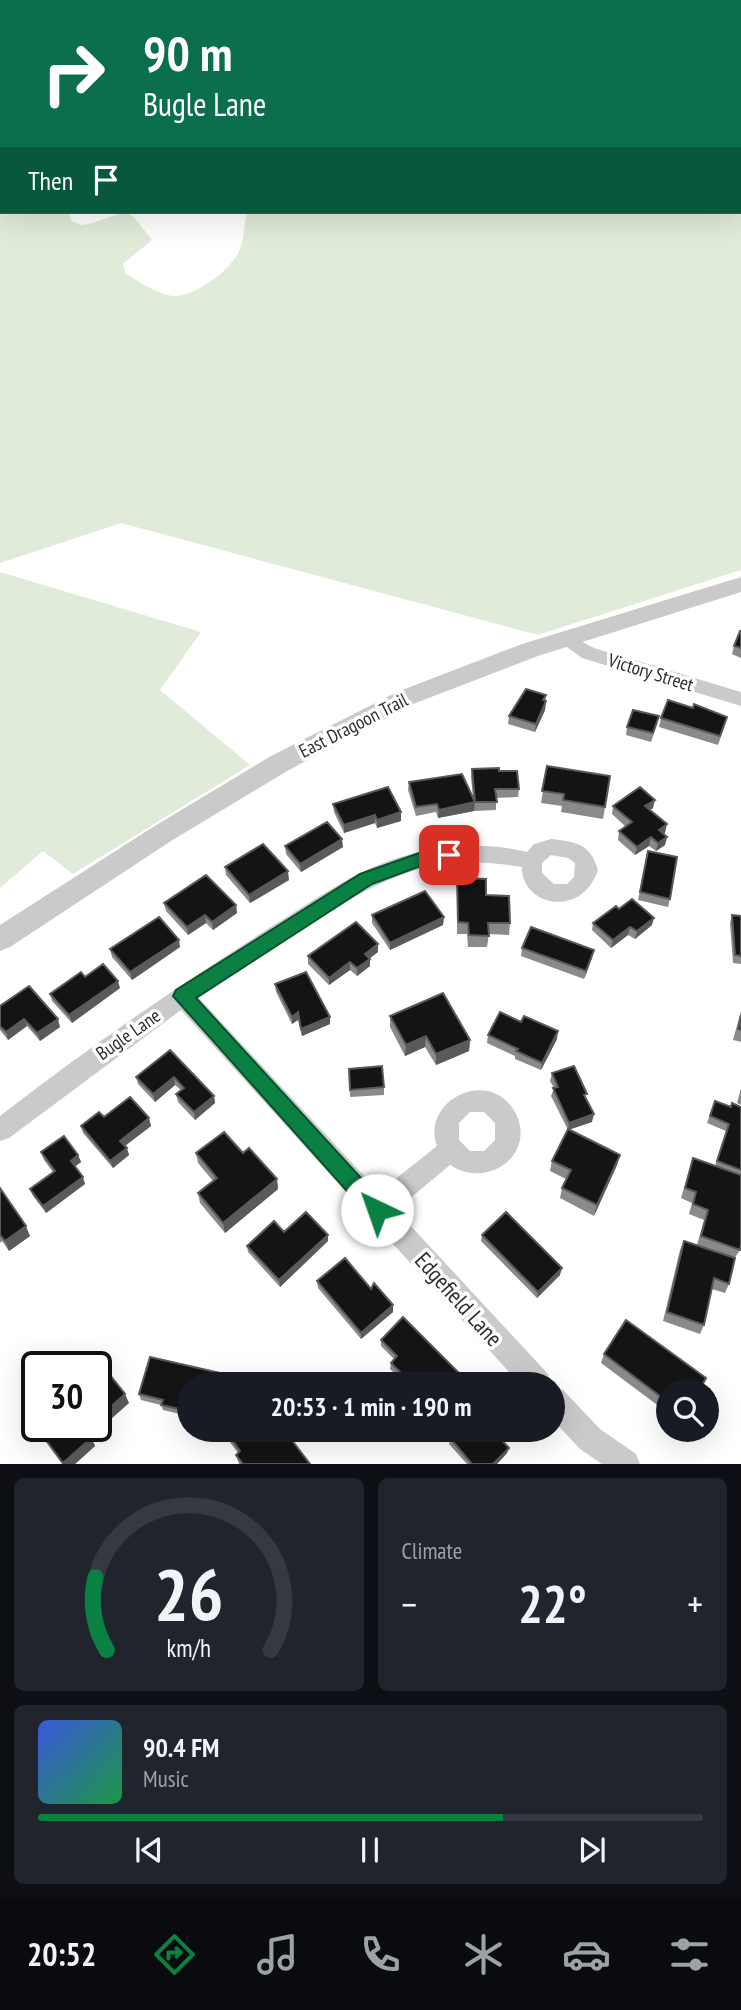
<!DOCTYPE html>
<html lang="en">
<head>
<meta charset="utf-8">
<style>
  body { margin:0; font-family:"PT Sans Narrow",sans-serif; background:#20242c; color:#f1f3f6; height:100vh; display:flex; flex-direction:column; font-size:26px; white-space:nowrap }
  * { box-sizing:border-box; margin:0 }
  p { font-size:23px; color:#9ea1a6 }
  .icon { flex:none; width:38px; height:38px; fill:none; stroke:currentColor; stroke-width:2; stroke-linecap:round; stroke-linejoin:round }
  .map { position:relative; height:1464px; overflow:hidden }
  .drawer { display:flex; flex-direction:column; gap:14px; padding:14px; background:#0d0f14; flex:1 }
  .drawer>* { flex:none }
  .top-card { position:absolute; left:0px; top:0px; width:742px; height:214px; box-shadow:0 7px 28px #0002; background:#0b6e4f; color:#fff; overflow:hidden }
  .buttons { position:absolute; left:656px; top:1379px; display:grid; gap:14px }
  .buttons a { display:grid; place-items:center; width:63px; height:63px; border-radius:50%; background:#171b24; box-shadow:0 7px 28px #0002; font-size:35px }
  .speed { position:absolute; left:21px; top:1351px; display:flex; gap:14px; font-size:35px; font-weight:700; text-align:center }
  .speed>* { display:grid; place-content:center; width:91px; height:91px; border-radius:50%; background:#171b24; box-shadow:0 7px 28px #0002; line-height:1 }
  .speed .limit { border:4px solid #111; border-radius:10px; background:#fff; color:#111 }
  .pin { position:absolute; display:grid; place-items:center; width:60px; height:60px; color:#fff; margin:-30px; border-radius:14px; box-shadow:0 4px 10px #0006 }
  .me { position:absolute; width:77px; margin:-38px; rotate:318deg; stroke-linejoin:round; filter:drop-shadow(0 0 5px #0008) }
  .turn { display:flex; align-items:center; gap:24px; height:147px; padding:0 28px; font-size:32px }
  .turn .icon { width:91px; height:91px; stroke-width:2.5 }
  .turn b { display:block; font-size:49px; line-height:60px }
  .then { display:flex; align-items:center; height:66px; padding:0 28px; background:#0003; gap:14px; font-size:26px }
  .big { font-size:52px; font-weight:800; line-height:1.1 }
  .drawer .card { flex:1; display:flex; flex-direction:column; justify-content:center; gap:10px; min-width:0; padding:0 24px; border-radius:10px; background:#20242c }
  .drawer .dial { align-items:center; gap:0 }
  .dial svg { height:182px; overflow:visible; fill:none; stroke:#363941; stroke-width:7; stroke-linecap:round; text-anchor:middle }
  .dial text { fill:#f1f3f6; stroke:none }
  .song { display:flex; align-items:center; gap:21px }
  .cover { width:84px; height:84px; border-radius:10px; background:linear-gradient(135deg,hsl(230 70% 55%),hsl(140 70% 35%)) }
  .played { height:7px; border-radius:4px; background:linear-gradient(90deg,#0b8043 70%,#363941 70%) }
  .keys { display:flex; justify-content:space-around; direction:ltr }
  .heat { display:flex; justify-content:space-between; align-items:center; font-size:38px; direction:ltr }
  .drawer .tiles { flex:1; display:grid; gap:14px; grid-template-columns:1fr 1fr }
  .card:last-child { grid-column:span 2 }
  .trip { position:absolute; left:177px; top:1372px; width:388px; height:70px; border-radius:35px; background:#171b24; box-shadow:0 7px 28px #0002; font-weight:800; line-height:70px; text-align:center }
  .dock { display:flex; height:112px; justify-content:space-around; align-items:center; background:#090b0e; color:#9ea1a6 }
  .dock .icon { width:49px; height:49px }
  .dock .current { color:#0b8043 }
  .dock b { font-size:32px; color:#f1f3f6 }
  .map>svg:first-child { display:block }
</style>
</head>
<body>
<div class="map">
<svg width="741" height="1464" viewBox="0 0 741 1464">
  <rect width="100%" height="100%" fill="#fff"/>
  <path fill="#e1ebda" d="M210,0H570V2H207Z
    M0,142L2,212H74L69,215L72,221L82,225L92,223L125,212L134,217L152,240L123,264L126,274C140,282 160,296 176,296C198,295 233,268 240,249C245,237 243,224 248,212L741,213V570L538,635L121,523L0,563Z
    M0,572L201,632L160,690L250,765L73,874L43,851L0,888Z"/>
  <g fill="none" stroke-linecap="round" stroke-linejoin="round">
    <path fill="#cacaca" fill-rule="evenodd" d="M663,0H674L675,2H664Z
      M741,25V32H740V25Z
      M741,155V163L740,164V155Z
      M565,633L594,648L741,692V706L582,658L556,639L559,635Z
      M551,839C576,842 590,843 598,870C581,920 521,905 522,867L515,866C424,852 375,882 302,930C267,953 233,975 199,998L379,1192L437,1146C421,1103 483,1069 511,1106C542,1148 492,1192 450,1165L396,1210L548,1374L551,1384H520L181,1010L9,1138L0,1141V1116C86,1049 175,988 266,930C307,905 346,876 391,860C436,845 482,841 527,852L534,844ZM551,855L568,858L575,863L574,877L567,884H554L542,873V863ZM470,1112H484L495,1123V1140L484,1151H470L459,1140V1123Z
      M553,1386L563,1390L600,1429L636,1454L640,1464H602L580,1449L553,1420Z"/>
    <path fill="#cacaca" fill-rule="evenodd" d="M741,577V592L538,656L413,704L289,770L171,841L10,947L0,951V925L153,827L271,756L397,692L522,644Z"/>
    <path fill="#b7b7b7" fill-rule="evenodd" d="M0,55H2V65H0Z
      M740,198H741V210H740Z"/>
  </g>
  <path fill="#8a8a8a" d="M182,0H196L195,2H183Z
    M741,631V658L732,654L734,646Z
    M546,695L545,710L535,732L508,724L509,716Z
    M661,718L725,725L718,745L659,727Z
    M657,724L651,742L626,735L627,727Z
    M547,766L605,807L603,819L561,812L562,806L541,803Z
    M472,769L499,771L519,789L518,797L496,798V810L474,811L438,818L436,812L416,816L408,790L409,782L473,798L471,777Z
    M333,804L401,812V821L377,828L375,823L344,833L334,812Z
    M613,806L653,808L650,810L665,833L663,834L667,837L665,845L656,851L649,846L635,855L618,840L619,831L626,827L612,814Z
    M285,846L343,847L301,872L286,854Z
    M648,851L670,899L668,907L638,900Z
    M225,867L289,880L250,903L226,875Z
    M457,878L486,895L510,923L509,935L489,934L487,947H468L467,934H457Z
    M164,903L236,905L237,913L213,930L206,923L188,935L166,911Z
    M619,909L652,925L635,939L628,935L611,948L592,930L593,923Z
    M372,915L444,917L443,925L390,950L372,923Z
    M732,915L741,916V964L733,963L730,923Z
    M180,947L132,980L112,957L110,949Z
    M522,948L592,958L584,979L521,956Z
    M378,952L369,958L370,966L357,976L350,970L329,985L308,964V956Z
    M85,977L120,988L72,1023L52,1001L50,994Z
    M275,984L330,1017V1024L302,1036L298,1020L292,1024L276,992Z
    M0,1006L60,1027L40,1041L27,1026L8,1040L0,1030Z
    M741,1011V1042L733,1040Z
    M390,1016L470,1040L469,1051L436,1065L425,1047L405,1056L390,1027Z
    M488,1035L557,1039L541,1070L515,1059V1056L487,1043Z
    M170,1050L214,1096L215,1103L195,1120L178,1102L176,1094L181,1090L175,1085L155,1102L138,1084L136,1077Z
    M349,1069L384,1087V1095L350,1097Z
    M552,1073L586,1099L592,1122L568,1130L617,1165L594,1216L560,1198L562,1188L566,1179L550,1171L552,1161L568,1130L551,1096L554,1088L550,1081Z
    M741,1088V1105L737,1103Z
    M715,1101L731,1107H741V1244L740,1250L734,1259L729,1284L725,1293L712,1289L704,1325L700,1334L663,1321L680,1250L684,1241L697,1245L704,1220L689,1214L692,1203L681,1198L693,1158L715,1166L726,1131L707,1123Z
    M104,1117L151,1126L125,1146L129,1155L113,1168L83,1133L81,1126Z
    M41,1152L78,1155L81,1162L75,1166L85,1184L46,1213L33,1196L30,1189L53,1172L44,1160Z
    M196,1153H243L277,1179L278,1189L225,1233L200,1203L198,1193L213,1181L198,1163Z
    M0,1188L30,1236L9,1251L2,1241L0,1243Z
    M284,1232L328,1241L280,1287L248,1252L247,1246Z
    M482,1235L560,1275L537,1298L481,1241Z
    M317,1281L371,1289L393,1305V1312L361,1339L318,1288Z
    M381,1340L459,1373V1379L454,1384H406L390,1369L391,1363L394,1359L381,1346Z
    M604,1354L668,1391V1413L601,1363Z
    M150,1357L220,1373L222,1379L220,1384H189V1416L163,1410L161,1405L141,1400L139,1394Z
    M129,1403L91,1437L95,1446L75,1464H62L31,1421L26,1413L37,1426Z
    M223,1430H284L310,1464H239L236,1455L238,1453L223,1433Z
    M450,1430H500L498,1436L507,1453L497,1464H467L449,1444L450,1438L454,1435Z"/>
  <path fill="#5a5a5a" d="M546,701L545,710L535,732L536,724Z
    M655,800L653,808L644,814L645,806Z
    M475,802L474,811L438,818L439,810Z
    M401,812V821L377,828V820Z
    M375,815V823L344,833V825Z
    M667,824L665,833L657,838L659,830Z
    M651,837L649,846L635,855L637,847Z
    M667,837L665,845L656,851L658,843Z
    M342,839L343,847L301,872L300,864Z
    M288,871L289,880L250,903L249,895Z
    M236,905L237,913L213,930L212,922Z
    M205,915L206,923L188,935L187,927Z
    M444,917L443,925L390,950V943Z
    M654,918L652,925L635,939L637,931Z
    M630,927L628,935L611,948L613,940Z
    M179,940L180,947L132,980L130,972Z
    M378,944V952L365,962V954Z
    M594,950L592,958L584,979L586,971Z
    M370,959V966L357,976V968Z
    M350,962V970L329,985V978Z
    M118,981L120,988L72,1023L69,1015Z
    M298,1012V1020L292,1024V1017Z
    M330,1017V1024L302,1036L301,1029Z
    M24,1019L27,1026L8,1040L6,1032Z
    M58,1019L60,1027L40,1041L37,1033Z
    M558,1031L557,1039L541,1070L542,1063Z
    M426,1036L425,1047L405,1056L406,1045Z
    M470,1040L469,1051L436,1065V1054Z
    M174,1077L175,1085L155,1102L153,1094Z
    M214,1096L215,1103L195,1120L194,1112Z
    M594,1114L592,1122L568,1130L569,1123Z
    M149,1118L151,1126L122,1148L120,1141Z
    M127,1148L129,1155L113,1168L110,1161Z
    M78,1155L81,1162L73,1168L71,1161Z
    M620,1155L617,1165L594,1216L597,1205Z
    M83,1177L85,1184L46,1213L43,1206Z
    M277,1179L278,1189L225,1233L223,1223Z
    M26,1226L30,1236L9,1251L5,1241Z
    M328,1235V1241L280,1287L279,1280Z
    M562,1268L560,1275L537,1298L538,1292Z
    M393,1305V1312L361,1339V1333Z
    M220,1373L222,1379L220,1384H217Z
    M459,1373V1379L454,1384H449Z
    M125,1394L129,1403L89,1438L86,1430L89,1426H96V1420Z
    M91,1438L95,1446L75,1464H63Z
    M509,1448L507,1453L497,1464H493Z"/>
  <path fill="#141414" stroke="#5a5a5a" stroke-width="2" d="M740,631H741V648L734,646Z
    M526,689L546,695L543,700L546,701L536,724L509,716Z
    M668,700L693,708L694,704L727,717L720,736L661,718Z
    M633,710L659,716L653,733L627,727Z
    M547,766L610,776L605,807L563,800L564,794L542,791Z
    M499,768V771H517L519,789H495L497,802H475L439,810L437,804L416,807L409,782L462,774L475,802L472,769Z
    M388,787L401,812L377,820L375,815L344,825L333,804Z
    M640,787L655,800L645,806L667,824L659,830L667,837L658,843L651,837L637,847L619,831L632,822L613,806Z
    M327,822L342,839L300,864L285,846Z
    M263,844L288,871L249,895L225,867Z
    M648,851L677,857L670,899L640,892Z
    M206,875L236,905L212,922L205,915L187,927L164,903Z
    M457,878L486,879V895L509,896L510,923H488L489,936L469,935L468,923L458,922Z
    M425,891L444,917L390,943L372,915Z
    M632,899L654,918L637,931L630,927L613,940L593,923L616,906L619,909Z
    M732,915L741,916V956L735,955Z
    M159,917L179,940L130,972L110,949Z
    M356,922L378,944L365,954L370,959L357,968L350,962L329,978L308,956Z
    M531,927L594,950L586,971L522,948Z
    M103,964L118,981L69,1015L50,994L81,972L85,977Z
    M306,972L330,1017L301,1029L298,1012L292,1017L275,984Z
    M29,986L58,1019L37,1033L24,1019L6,1032L0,1026V1006Z
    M443,993L470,1040L436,1054L426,1036L406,1045L390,1016Z
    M500,1012L521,1022L524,1016L558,1031L542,1063L516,1051L518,1049L488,1035Z
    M741,1015V1030L738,1029Z
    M170,1050L214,1096L194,1112L176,1094L184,1088L174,1077L153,1094L136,1077Z
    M382,1066L384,1087L350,1090L349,1069Z
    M574,1066L587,1094L584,1095L594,1114L569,1123L553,1088L558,1087L552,1073Z
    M130,1097L149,1118L120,1141L127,1148L110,1161L81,1126L99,1112L104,1117Z
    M715,1101L731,1107L732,1103L741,1107V1170L717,1161L729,1124L710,1116Z
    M568,1129L620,1155L597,1205L562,1188L571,1170L552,1161Z
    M224,1132L243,1153L249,1148L277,1179L223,1223L198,1193L217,1178L196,1153Z
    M64,1136L78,1155L71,1161L83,1177L43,1206L30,1189L55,1171L41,1152Z
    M693,1158L741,1175V1244L740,1250L701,1236L708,1210L693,1204L696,1192L685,1188Z
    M0,1188L26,1226L5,1241L0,1235Z
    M306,1212L328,1235L279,1280L247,1246L274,1221L284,1232Z
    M506,1212L562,1268L538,1292L482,1235Z
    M684,1241L735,1258L729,1284L714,1278L704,1325L667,1312Z
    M345,1258L371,1289L374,1283L393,1305L361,1333L317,1281Z
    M403,1317L459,1373L449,1384H412L391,1363L397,1356L381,1340Z
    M626,1320L706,1378L699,1391H668V1402L604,1354Z
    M150,1357L220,1373L217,1384H189V1411L161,1405L163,1400L139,1394Z
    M102,1365L125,1394L96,1420V1370Z
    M37,1404V1426H89L86,1430L91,1438L63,1463L26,1413Z
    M225,1430H284L310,1464H243L236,1455L240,1451Z
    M455,1430H500L496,1434L509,1448L493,1464H472L450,1438L457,1432Z"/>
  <path fill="#0b8043" stroke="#07532c" stroke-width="2" d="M449,848L455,850L458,855L455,860L423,865L372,884L196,998L384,1203L387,1210L384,1217L377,1220L370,1217L173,996L176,990L360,874L422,852Z"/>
  <g text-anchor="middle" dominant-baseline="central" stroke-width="7" stroke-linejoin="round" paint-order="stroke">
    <g font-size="19" fill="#2d2d2d" stroke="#fff">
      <text transform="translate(651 672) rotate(17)">Victory Street</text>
      <text transform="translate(353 725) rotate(-27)">East Dragoon Trail</text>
      <text transform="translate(128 1034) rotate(-35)">Bugle Lane</text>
    </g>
    <g font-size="23" fill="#2d2d2d" stroke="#fff">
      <text transform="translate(459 1299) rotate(48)">Edgefield Lane</text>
    </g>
  </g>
</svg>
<div class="buttons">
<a><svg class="icon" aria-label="search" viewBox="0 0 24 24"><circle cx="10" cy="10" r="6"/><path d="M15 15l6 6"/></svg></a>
</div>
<div class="speed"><div class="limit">30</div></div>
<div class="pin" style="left:449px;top:855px;background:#d93025"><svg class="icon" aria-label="arrive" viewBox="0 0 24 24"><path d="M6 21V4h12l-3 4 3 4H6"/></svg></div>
<svg class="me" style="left:377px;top:1210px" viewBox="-20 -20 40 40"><circle r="19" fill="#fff"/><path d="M0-13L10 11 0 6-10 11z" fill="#0b8043"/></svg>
<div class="trip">20:53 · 1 min · 190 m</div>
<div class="top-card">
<div class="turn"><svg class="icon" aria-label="right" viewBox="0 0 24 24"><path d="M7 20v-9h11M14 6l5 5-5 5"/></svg><div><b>90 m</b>Bugle Lane</div></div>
<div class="then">Then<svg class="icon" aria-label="arrive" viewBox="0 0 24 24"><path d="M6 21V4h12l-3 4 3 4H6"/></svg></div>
</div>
</div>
<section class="drawer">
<div class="tiles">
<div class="card dial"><svg viewBox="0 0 100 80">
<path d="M14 69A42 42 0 1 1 86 69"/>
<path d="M14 69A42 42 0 0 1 9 37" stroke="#0b8043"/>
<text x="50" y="56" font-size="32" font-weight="700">26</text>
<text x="50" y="72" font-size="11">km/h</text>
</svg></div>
<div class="card"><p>Climate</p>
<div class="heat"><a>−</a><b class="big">22°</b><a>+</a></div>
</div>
<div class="card">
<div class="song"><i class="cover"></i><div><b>90.4 FM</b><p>Music</p></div></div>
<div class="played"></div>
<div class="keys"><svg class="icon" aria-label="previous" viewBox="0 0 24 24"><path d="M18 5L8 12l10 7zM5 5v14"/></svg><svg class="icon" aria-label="pause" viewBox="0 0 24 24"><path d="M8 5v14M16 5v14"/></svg><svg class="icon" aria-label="next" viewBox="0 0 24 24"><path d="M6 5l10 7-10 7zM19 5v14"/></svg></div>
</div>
</div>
</section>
<nav class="dock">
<b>20:52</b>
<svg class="icon current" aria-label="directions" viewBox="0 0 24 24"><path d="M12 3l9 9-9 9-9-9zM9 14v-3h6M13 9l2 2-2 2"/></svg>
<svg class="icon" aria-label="music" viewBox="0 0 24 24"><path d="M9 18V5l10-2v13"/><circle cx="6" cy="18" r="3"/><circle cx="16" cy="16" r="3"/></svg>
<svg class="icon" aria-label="phone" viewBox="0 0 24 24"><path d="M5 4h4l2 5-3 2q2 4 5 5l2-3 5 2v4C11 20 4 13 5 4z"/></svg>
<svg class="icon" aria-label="climate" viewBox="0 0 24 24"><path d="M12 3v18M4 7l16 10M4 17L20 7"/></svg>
<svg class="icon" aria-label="car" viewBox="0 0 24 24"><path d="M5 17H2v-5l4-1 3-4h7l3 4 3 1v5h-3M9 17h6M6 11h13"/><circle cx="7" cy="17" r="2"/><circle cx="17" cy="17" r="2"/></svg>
<svg class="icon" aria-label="filters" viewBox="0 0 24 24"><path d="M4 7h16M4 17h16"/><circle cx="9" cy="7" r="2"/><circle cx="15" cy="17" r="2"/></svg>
</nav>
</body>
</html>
